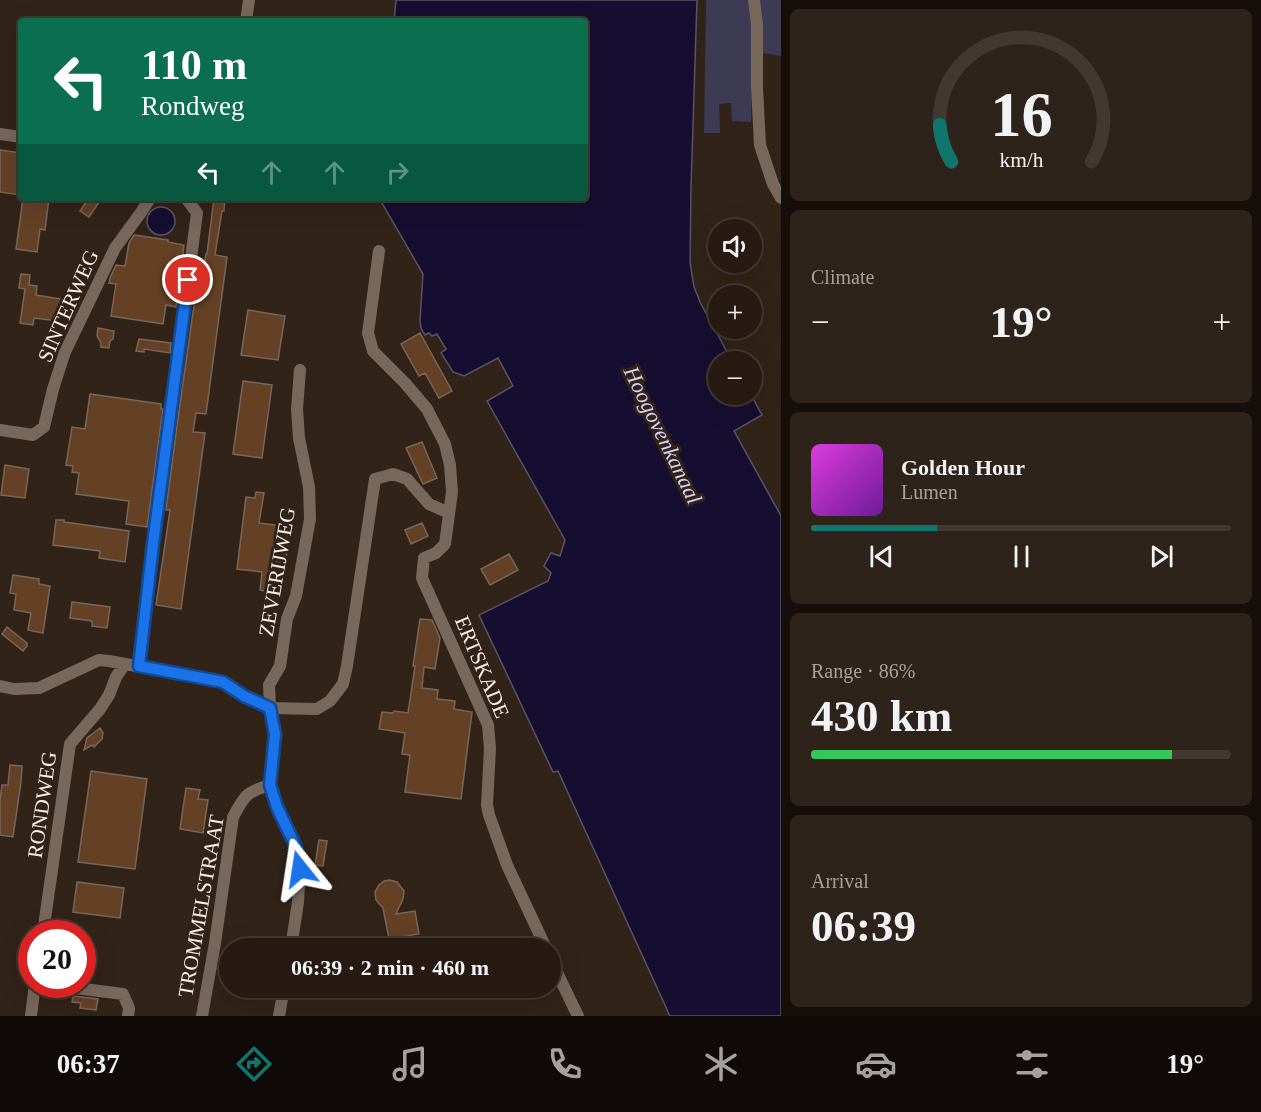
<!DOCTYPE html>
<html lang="en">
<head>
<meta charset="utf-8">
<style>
  body { margin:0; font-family:Georgia,serif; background:#2e231b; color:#f1f3f6; height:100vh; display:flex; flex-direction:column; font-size:22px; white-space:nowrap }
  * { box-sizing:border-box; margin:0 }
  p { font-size:20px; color:#a4a19f }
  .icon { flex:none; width:33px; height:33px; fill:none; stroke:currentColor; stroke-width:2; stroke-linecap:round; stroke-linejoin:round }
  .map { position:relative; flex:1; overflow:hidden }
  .sheet { display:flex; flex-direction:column; gap:9px; padding:9px; background:#150e0a; width:480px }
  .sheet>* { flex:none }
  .banner { position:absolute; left:18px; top:18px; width:570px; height:183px; border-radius:6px; box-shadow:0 6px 24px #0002,0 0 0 2px #423832; background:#0b6e4f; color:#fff; overflow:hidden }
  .buttons { position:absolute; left:708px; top:219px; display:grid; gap:12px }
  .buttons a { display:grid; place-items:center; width:54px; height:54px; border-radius:50%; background:#261a12; box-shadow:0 6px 24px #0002,0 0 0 2px #423832; font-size:30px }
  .speed { position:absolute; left:18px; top:920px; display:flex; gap:12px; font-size:30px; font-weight:700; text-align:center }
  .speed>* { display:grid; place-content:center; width:78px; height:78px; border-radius:50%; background:#261a12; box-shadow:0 6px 24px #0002,0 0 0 2px #423832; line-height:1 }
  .speed .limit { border:9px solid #d22; background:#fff; color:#111 }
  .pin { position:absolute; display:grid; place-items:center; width:51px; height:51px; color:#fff; margin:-26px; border:3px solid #fff; border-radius:50%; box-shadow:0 2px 6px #0007 }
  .me { position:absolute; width:66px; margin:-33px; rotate:345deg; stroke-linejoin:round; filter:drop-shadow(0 0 4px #0008) }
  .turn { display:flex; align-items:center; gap:21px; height:126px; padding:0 24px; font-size:27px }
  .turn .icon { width:78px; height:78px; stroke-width:2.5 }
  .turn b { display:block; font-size:42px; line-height:51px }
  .lanes { display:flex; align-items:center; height:57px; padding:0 24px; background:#0003; justify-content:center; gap:30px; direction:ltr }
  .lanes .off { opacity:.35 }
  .big { font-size:45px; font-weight:700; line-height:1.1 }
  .sheet .card { flex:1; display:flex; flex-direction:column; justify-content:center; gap:9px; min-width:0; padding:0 21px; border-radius:9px; background:#2e231b }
  .sheet .dial { align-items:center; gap:0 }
  .dial svg { height:156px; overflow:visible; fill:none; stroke:#423832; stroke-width:7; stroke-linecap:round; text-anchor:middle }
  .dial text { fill:#f1f3f6; stroke:none }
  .song { display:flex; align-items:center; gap:18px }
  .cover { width:72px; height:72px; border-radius:9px; background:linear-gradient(135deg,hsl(300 70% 55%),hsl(280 70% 35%)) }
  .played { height:6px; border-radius:3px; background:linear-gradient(90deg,#0f766e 30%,#423832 30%) }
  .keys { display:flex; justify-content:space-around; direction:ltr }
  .heat { display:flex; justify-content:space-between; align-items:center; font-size:33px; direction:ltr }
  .charge { height:9px; border-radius:4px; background:linear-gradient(90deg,#34c759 86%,#423832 0) }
  .trip { position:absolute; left:219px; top:938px; width:342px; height:60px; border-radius:30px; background:#261a12; box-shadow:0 6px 24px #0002,0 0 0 2px #423832; font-weight:700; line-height:60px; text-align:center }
  .tabs { display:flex; height:96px; justify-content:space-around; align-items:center; background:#0f0a07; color:#a4a19f }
  .tabs .icon { width:42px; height:42px }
  .tabs .selected { color:#0f766e }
  .tabs b { font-size:27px; color:#f1f3f6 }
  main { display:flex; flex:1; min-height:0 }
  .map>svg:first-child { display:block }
</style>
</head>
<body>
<main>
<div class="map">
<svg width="781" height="1016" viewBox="0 0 781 1016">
  <rect width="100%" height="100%" fill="#322318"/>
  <path fill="#3d3b54" d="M706,0H749L753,27L751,122L732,121L731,103L719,104L720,133H704Z
    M758,0H781V56L763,53Z"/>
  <path fill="#160e30" stroke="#5a5267" stroke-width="1.5" d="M396,0H697L691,187L690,262L694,287L701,304L732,361L718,362V394L751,395L762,415L734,431L781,516V1016H670L558,771L553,772L479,615L548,581L551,573L544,566L551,553L560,556L565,540L487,401L513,386L498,358L464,376L453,372L441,353L446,349L437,334L432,336L429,333L425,335L421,328L420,320L423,274L379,198H585V21H394Z
    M147 221a14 14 0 1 1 28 0a14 14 0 1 1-28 0Z"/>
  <path fill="#644125" stroke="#77665a" stroke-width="1.5" d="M0,150L21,153V195L0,192Z
    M23,198H49L45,230L40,229L37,252L16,249Z
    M89,198H102L89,217L80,211Z
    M214,198H225L224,211H222L215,255L227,257L206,414L196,413L193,432L205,433L181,609L156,605L170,510H166L179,411L200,263L204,264L206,254H207Z
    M134,235L168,240V242L184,245L176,307L166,305L163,324L111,316L116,284L109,283L110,278L116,265L125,266L129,243Z
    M21,274L30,275L29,285L37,286L36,295L61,299L58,321L34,318L33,325L20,323L25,289L19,288Z
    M248,310L285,316L278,360L241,355Z
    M98,328L114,331L113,339L110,341L109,348L101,347V343L97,336Z
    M420,333L452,391L439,398L425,373L419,376L401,344Z
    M139,339L171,343L170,353L144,349V352L136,351Z
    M243,381L272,385L262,458L233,454Z
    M90,394L161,404V409H163L147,527L126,524L129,501L76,494L79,473L72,472L73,466L66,465L72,427L85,429Z
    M422,442L437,478L423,484L406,448Z
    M5,465L29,469L25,498L1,495Z
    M256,492L264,493L259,523L291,527L283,576L271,574L269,592L260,590L262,572L237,569L246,497L255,498Z
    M56,520H64V522L129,531L125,562L99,558L100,551L53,545Z
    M422,523L428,536L411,544L405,530Z
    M509,554L518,570L490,585L481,569Z
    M13,575L39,579V584L50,586L43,633L28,630L31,613L14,610L16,594L10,593Z
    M72,602L110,607L107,628L92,626V621L70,618Z
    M420,619L432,620L440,638L435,669L424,667L422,688L438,690L437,699L455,701L454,709L472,712L461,799L405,792L410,755L402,754L405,733L379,729L382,712L393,713L394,711L408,713L415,666H413Z
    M7,627L27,643V646L23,651L2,634Z
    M100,728L103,733L102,739L94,747L92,745L84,750L87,738Z
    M10,765L22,766L21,782L13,837L0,835V800L2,785H8Z
    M91,771L147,779L135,869L78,862Z
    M186,788L200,790L198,799L208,800L203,833L180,829Z
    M319,840L327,841L323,866L315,865Z
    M389,880L397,882L404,891L403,899L396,914L415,911L419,934L389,939L383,908L376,900L375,892L379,885L384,881Z
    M77,882L124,888L120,918L73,912Z
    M73,996L98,999L96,1010L80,1008L81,1003L72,1002Z"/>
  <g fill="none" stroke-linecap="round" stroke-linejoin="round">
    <path stroke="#78675b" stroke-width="12" d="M754,0L757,25V87L760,145L773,184L781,198
      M246,21L249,0
      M0,134L21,137
      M379,251L368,333L373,351L405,383L427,409L445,444L450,465L452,492L445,544L436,553L424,558L422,578L488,725L490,748L487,805L489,815L507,865L546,948
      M0,430L33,435L44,427L53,389L65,352L115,248L142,211L150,198
      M139,666L153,544L197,213L186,198
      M0,686L14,689L39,688L99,660L109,661L223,682L244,696L270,708L317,709L330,701L343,684L347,666L375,479L393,474L407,479L429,504L449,513
      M43,933L70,744L100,709L109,695L116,677L125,664
      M291,948L298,902L300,869L296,847L277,807L270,785L275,734L270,708L269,685L280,666L287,619L296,596L310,519L309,487L299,438L297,409L300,370
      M550,958L578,1016
      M44,984L123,994L129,1008L128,1016
      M31,1016L35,984
      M202,1016L215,943L233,817C245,795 246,792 270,785
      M279,1016L284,987"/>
  </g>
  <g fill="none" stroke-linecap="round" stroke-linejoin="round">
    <defs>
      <path id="route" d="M188,280L153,544L139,666L223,682L244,696L270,708L275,734L270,785L277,807L296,847L300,869"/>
    </defs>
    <use href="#route" stroke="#114b97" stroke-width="15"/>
    <use href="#route" stroke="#1a73e8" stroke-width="10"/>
  </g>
  <g text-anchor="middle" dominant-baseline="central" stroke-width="6" stroke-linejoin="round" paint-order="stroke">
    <g font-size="21" fill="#f9efe8" stroke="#322318">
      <text transform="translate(68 306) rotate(-66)">SINTERWEG</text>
      <text transform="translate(277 572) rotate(-80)">ZEVERIJWEG</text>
      <text transform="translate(482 667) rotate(67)">ERTSKADE</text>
      <text transform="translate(42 805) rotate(-82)">RONDWEG</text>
      <text transform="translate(201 906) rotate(-80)">TROMMELSTRAAT</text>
    </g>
    <g font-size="22" font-style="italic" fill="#d7d3fd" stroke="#322318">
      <text transform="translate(663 435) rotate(64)">Hoogovenkanaal</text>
    </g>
  </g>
</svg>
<div class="buttons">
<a><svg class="icon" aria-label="sound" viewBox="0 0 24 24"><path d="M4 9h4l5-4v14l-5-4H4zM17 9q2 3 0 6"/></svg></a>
<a>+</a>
<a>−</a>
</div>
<div class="speed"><div class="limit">20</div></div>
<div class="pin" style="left:188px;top:280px;background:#d93025"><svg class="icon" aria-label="arrive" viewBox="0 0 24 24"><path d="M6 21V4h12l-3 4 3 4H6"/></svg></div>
<svg class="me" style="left:300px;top:869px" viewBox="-20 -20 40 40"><path d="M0-17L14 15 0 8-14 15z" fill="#1a73e8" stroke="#fff" stroke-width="4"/></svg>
<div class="trip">06:39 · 2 min · 460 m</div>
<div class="banner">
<div class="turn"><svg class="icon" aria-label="left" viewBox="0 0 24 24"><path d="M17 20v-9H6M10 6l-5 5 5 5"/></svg><div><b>110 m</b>Rondweg</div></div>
<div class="lanes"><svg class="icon" aria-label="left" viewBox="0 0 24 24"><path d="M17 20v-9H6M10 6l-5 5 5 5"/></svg><svg class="icon off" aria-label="ahead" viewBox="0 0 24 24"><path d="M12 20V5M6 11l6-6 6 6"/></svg><svg class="icon off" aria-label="ahead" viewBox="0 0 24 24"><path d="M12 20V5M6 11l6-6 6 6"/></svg><svg class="icon off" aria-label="right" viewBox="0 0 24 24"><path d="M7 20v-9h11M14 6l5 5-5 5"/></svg></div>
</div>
</div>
<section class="sheet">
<div class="card dial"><svg viewBox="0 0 100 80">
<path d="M14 69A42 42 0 1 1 86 69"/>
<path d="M14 69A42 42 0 0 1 8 50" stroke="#0f766e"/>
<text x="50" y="56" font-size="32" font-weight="700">16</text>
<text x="50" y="72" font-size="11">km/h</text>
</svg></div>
<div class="card"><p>Climate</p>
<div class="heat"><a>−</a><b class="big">19°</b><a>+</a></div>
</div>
<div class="card">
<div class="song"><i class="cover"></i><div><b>Golden Hour</b><p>Lumen</p></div></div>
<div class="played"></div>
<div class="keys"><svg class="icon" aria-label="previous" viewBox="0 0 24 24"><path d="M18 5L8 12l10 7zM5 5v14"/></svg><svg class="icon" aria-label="pause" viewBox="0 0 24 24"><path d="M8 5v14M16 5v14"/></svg><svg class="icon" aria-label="next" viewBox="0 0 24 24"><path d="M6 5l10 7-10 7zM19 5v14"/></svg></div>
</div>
<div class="card"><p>Range · 86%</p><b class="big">430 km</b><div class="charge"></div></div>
<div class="card"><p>Arrival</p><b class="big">06:39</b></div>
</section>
</main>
<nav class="tabs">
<b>06:37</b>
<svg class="icon selected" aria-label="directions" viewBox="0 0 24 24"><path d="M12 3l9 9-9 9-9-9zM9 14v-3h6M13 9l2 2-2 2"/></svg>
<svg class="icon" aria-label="music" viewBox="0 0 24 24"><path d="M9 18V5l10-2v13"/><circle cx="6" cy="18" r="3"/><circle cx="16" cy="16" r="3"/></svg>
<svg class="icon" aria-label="phone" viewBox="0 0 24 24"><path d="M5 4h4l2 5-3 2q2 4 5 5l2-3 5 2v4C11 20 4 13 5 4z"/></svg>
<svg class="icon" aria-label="climate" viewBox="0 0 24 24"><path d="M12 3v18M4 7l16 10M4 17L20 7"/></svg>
<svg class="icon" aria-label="car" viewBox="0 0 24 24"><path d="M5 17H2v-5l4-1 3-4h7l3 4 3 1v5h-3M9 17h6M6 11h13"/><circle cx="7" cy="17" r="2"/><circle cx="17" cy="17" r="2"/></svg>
<svg class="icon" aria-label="filters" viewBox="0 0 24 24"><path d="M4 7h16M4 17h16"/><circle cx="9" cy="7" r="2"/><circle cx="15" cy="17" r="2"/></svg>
<b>19°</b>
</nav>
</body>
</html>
